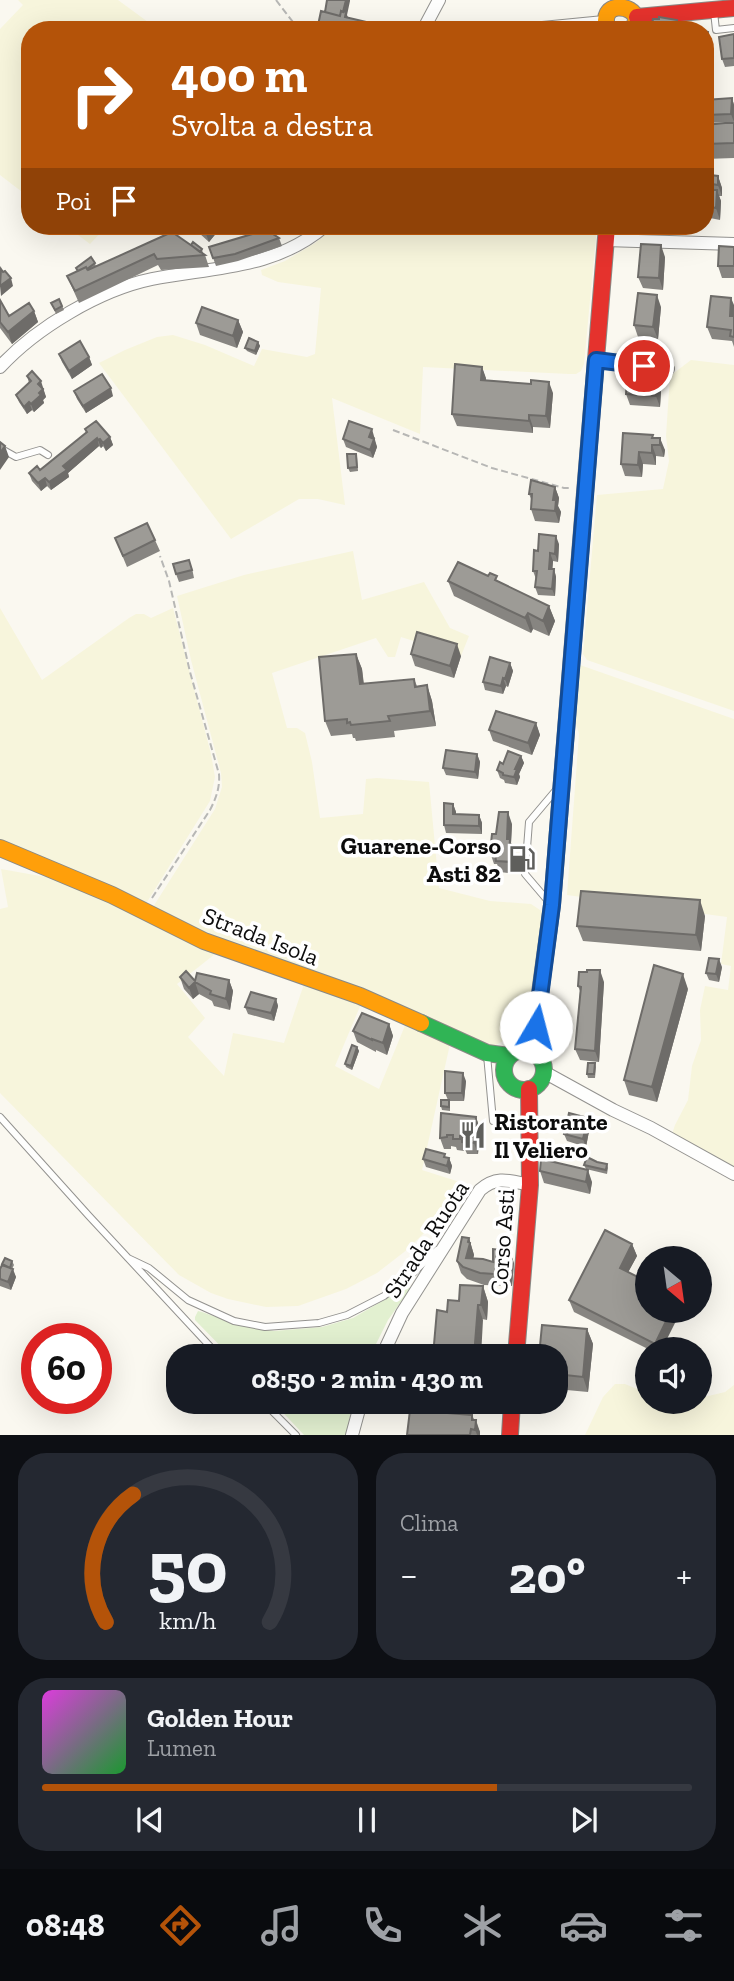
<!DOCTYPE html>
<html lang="it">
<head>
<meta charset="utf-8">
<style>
  body { margin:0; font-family:"Zilla Slab",serif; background:#242831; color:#f1f3f6; height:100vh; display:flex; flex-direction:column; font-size:26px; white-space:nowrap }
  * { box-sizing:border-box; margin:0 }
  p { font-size:23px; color:#9ea1a6 }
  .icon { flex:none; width:38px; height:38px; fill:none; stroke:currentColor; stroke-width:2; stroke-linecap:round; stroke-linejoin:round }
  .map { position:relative; height:1435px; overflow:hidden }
  .panel { display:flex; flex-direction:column; gap:18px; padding:18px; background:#0d0f14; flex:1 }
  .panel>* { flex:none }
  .guide { position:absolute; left:21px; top:21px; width:693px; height:214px; border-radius:28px; box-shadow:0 7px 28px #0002; background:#b45309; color:#fff; overflow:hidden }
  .needle { width:46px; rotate:151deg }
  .fabs { position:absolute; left:635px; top:1246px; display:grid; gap:14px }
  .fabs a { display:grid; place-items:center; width:77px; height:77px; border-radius:50%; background:#171b24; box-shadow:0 7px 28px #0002; font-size:35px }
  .speed { position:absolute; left:21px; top:1323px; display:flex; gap:14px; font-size:35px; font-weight:700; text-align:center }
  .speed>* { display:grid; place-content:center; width:91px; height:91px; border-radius:50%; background:#171b24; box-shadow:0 7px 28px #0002; line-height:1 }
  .speed .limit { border:10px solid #d22; background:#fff; color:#111 }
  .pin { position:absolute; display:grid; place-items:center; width:60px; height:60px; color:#fff; margin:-30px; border:4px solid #fff; border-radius:50%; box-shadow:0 2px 7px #0007 }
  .me { position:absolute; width:77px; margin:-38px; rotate:8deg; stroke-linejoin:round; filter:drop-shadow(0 0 5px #0008) }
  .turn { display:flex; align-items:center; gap:24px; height:147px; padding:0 35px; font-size:32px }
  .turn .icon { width:91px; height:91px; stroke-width:2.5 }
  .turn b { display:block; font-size:49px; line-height:60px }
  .then { display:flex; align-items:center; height:66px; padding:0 35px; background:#0003; gap:14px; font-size:26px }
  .big { font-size:52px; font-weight:700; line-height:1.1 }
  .panel .tile { flex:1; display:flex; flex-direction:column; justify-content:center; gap:10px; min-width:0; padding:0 24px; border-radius:28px; background:#242831 }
  .panel .dial { align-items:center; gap:0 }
  .dial svg { height:182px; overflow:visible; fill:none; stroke:#363941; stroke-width:7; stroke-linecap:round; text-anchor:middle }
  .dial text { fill:#f1f3f6; stroke:none }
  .song { display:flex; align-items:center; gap:21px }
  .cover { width:84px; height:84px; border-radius:10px; background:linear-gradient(135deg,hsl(300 70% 55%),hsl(130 70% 35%)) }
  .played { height:7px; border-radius:4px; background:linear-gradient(90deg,#b45309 70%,#363941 70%) }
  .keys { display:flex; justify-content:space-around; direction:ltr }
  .heat { display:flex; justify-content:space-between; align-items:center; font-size:38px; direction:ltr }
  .panel .tiles { flex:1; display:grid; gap:18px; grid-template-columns:1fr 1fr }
  .tile:last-child { grid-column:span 2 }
  .trip { position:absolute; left:166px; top:1344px; width:402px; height:70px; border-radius:28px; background:#171b24; box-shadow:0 7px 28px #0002; font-weight:700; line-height:70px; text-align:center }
  .menu { display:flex; height:112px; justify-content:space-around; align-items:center; background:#090b0e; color:#9ea1a6 }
  .menu .icon { width:49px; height:49px }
  .menu .active { color:#b45309 }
  .menu b { font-size:32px; color:#f1f3f6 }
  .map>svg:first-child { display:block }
</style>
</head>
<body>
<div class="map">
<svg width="734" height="1435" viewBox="0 0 734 1435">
  <rect width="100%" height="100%" fill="#faf8f0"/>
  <path fill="#f7f5dc" d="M18,0H118L159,30H30V198L0,175V29L23,5Z
    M66,226H107L90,244Z
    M336,226H597L584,364L581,371L576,374H569L423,367L420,434L332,398L345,505L318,499H299L231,539L99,363L125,350L157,337L173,335L205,345L254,366L262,349L307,357L315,354L321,288L278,282L262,275L261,270L285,261L315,243Z
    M691,360L734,365V711L587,660L583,654L597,495L663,489L669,461L666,436L670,376Z
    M353,551L362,600L424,582L450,628L469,636L461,656L401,637L395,657H388L376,638L272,673L287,728H297L305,733L312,762L320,818L363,814L366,779L377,778L429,782L439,888L490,901L531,904L543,912V923L530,997L521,1025L512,1036L494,1046L209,940L153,907L215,809L222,787L221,773L191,660L177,596L244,575Z
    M0,608L42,680L129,618L136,614H144L151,618L173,608L211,754L215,777L210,801L147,902L144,904L0,841Z
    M580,665L734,719V1169L672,1134L675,1125L688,1100L692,1066L701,1040L700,1010L705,986L728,990L731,966L721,964L727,917L567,895L579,734L575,720Z
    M1,869L68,881L215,954L177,984L205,1018L188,1037L224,1076L233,1033L284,1043L304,984L361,1004L335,1066L379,1089L406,1023L450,1044L422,1170L466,1184L431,1226L408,1249L377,1273L346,1289L298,1306L266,1307L228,1299L211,1293L179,1275L0,1093V909L8,907Z
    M615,1384H625L647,1393L648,1402H700V1398L725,1392L734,1385V1435H585L603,1397Z"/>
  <path fill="#e2f0d0" d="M408,1286L410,1289L408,1292L388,1320L370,1356H230L195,1320V1317L198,1311L202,1312L242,1326L274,1331L322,1327L353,1318Z
    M273,1402H353L346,1435H304Z"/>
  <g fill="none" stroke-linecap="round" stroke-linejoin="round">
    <defs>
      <path id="lane" d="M714,12L716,30L734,28
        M0,448L16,457L40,450L48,455
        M548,901L525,874L529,822L556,790
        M487,1055L493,1121
        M0,1117L89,1216L219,1356
        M128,1258L149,1268L188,1300L234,1321L265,1327L319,1323L347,1315L384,1296L413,1273L437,1250
        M263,1402L296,1435"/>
      <path id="street" d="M423,30L439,0
        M522,30L604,22
        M605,240L734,244
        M596,360L668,369
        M0,367C36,328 99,290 152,279C213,267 275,269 325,226
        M544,1072L613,1110L651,1128L734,1174
        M382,1356L402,1313L480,1190C497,1175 510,1181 530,1185
        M352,1435L361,1402"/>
      <path id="fast" d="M421,1023L487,1053L509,1056
        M504 1070a20 20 0 1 1 40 0a20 20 0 1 1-40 0Z"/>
      <path id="slow" d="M608,30C597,0 635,4 636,19C636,22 634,27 633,30
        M0,848L112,895L204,941L360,996L421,1023
        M532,1052L552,905L584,505"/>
      <path id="jam" d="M637,17L734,8
        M584,505L607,226
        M516,1356L530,1185L529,1089
        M510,1435L512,1402"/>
    </defs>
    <use href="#lane" stroke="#93928f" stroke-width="8"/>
    <use href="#street" stroke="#93928f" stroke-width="14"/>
    <use href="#fast" stroke="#8a8985" stroke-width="18"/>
    <use href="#slow" stroke="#8a8985" stroke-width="18"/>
    <use href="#jam" stroke="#8a8985" stroke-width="18"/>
    <path stroke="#b7b7b5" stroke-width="2" stroke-dasharray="7 3.5" stroke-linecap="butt" d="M276,0L299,30
      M393,430L492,468L564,488H571
      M152,898L210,810C216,798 220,788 219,774L190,672L169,581L160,556"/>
    <use href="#lane" stroke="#fefefd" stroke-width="6"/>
    <use href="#street" stroke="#fefefd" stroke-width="12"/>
    <use href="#fast" stroke="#30b455" stroke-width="16"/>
    <use href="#slow" stroke="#ff9f0a" stroke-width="16"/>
    <use href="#jam" stroke="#e5322d" stroke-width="16"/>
  </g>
  <path fill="#878581" d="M734,34V66L725,67L722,59Z
    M732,98L734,105V122L705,123V100Z
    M734,123V158L705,159V125Z
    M705,167L711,168L714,176H718L722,188V196H719L721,201L720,220L705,217Z
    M197,226H216L218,231L209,242L199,233Z
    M270,232L279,238L282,246L238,261L216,266L209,247Z
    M191,245L202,249L203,254L205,255L209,267L161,270L158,265L79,303L67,276L77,271L76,268L95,263L96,267Z
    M734,247V278H722L718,266Z
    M665,257L663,290L643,288L638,277Z
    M59,299L64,310L56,314L51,303Z
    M0,300L9,316L34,311L38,322L12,344L0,328Z
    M734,305V347L732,341L712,339L707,327Z
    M661,307L658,339L638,337L634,325Z
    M238,320L243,332L237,348L200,335L196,323Z
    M258,342L260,346L256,355L247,351L245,348Z
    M59,354L89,357L92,365L72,379L62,362Z
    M482,367L486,380L553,393L550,428L533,427V433L457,426L452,414Z
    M27,376L44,389H43L46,397L43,400L44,403L34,412L32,410L27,414L19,402L16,395L29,383Z
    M649,379H657L661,391L660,407L630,405L626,394Z
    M74,391L113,396L86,413L77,399Z
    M85,429L110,437L113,445L106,451L103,446L101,448L99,446L68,473L69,477L51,490L47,486L41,491L32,481L29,473L40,470L86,433Z
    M375,437L374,439L377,447L373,458L346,447L343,439Z
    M653,438L665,450L664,457L656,456V465L643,464L642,477L625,476L621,464Z
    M356,454L357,457L358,471L350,472L348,468Z
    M555,487L559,498L558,506L561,512L559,523L535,521L531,509L532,501L529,494Z
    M115,538L155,540L160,551L127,567Z
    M559,544L558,562L553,561L552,569H554L556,577L555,596L538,595L535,587L536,579L533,571L538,551Z
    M192,568L194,578L179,582L176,574Z
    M448,581L499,582L549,606L555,621L549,636L533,629L531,633L454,596Z
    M356,654L362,669L364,684L414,679L417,686L427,685L432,701L436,726L394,731L395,737L356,741L355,738H353L352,734L331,736L325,721Z
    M411,654L461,656L454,678L415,666Z
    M510,663L513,671L508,687L506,686L503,694L485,690L483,682Z
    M536,723L540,735L532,755L493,741L489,730Z
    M477,754L480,762L478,779L446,775L443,768Z
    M521,756L524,763L519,774L520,777L517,785L505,783L504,780L500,778L497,770L503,764Z
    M453,804L456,812V815H479L482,823V834L446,833L444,825Z
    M512,824L511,843L514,851V859L517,868V874L500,872L497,864H494L490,852L496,834Z
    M705,916L701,951L583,941L577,926Z
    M722,967L719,982L709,980L706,973Z
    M180,977L195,981L229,980L233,991L230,1010L214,1006L212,1001L199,994L193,999L184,989Z
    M604,982L599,1062L580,1060L575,1049L580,991L578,986Z
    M688,989L657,1102L629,1095L624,1080Z
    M276,999L278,1006L274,1021L248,1014L245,1007Z
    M389,1024L393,1036L387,1055L376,1050V1052L357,1042L353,1031Z
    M357,1047L359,1051L352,1070L346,1067L345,1064Z
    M595,1063L596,1067L595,1078H588L587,1074Z
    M466,1081L464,1101H450V1111L442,1110L441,1106L448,1100L445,1093Z
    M476,1117L480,1129L478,1154H467L464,1147V1151L457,1150L456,1147L451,1146V1149H444L440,1138Z
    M590,1126L586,1147L567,1141L564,1134Z
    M553,1154L552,1161L592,1182L590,1194L544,1183L540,1171L546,1160L545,1157Z
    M446,1157L449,1158L452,1166L450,1174L426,1167L423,1159Z
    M597,1162L607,1164L608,1168L607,1174L586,1169L584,1165Z
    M469,1238L474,1255L473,1259L493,1262L514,1263L512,1286L484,1285L467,1279L461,1273L457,1261Z
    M632,1244L637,1256L628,1272L662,1349H648L574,1312L569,1300Z
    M12,1261L14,1265L12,1269L16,1277L11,1290L0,1286V1269Z
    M483,1286L488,1302L487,1320L447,1312L459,1301Z
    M587,1329L593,1344L588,1392L556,1389V1356Z
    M455,1402H479V1409L457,1407Z
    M472,1415L480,1432V1435H407Z"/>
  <path fill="#6e6c69" d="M346,0H350V1L347,15L351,24L342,19Z
    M708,32L709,36L708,50L706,46Z
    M705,50L707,55L706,75L705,73Z
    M732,98L734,105V122L731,114Z
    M718,176L722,188V196L718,185Z
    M712,184L717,196V190L721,201L720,220L716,208Z
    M213,226H216L218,231L209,242L206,234Z
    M661,245L665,257L663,290L659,278Z
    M11,278L13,286L1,296L0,286Z
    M657,295L661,307L658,339L653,327Z
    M731,298L734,305V327L730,316Z
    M34,311L38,322L12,344L8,332Z
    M238,320L243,332L237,348L233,336Z
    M258,342L260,346L256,355L255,351Z
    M89,357L92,365L72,379L69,371Z
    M482,367L486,378L485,391L481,380Z
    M645,367L649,378H644Z
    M657,379L661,391L660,407L656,396Z
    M41,381L46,397L43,400L44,403L34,412L31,404L38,384Z
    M549,382L553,393L550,428L546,416Z
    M111,388L113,396L86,413L83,406Z
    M29,402L32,410L27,414L24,407Z
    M529,415L533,427V433L529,421Z
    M372,429L377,447L373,458L370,450L369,437Z
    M110,437L113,445L106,451L103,443Z
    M97,438L99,446L68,473L69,477L51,490L49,482L63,466Z
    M660,438L665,450L664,457L660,445Z
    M100,439L103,446L101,448L98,440Z
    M652,445L656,456V465L652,453Z
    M5,446L9,457L0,470V453Z
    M639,452L643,464L642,477L638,465Z
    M45,478L47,486L41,491L38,483Z
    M555,487L559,498L558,506L561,512L559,523L555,511L553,500Z
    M556,536L559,544L558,562L555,554Z
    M550,553L553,561L552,576L549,569Z
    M554,569L556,577L555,596L552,589Z
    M549,606L555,621L549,636L543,621Z
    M528,613L533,629L531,633L525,618Z
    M457,644L461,656L454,678L450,666Z
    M356,654L362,669L365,699L360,684Z
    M510,663L513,671L508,687L505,679Z
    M503,678L506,686L503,694L501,686Z
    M427,685L432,701L436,726L430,711Z
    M536,723L540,735L532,755L528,743Z
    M477,754L480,762L478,779L475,772Z
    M521,756L524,763L519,774L520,777L517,785L514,777L515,769Z
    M453,804L456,812V822L453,814Z
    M508,812L512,824L511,843L514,851V859L517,868V874L509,856L507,839Z
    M479,815L482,823V834L479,826Z
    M700,900L705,916L701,951L696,935Z
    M719,959L722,967L719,982L716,974Z
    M600,970L604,982L599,1062L595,1051Z
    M683,974L688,989L657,1102L652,1087Z
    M229,980L233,991L230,1010L226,999Z
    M195,982L199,994L193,999L189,988Z
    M276,999L278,1006L274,1021L271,1013Z
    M389,1024L393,1036L387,1055L383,1043Z
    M357,1047L359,1051L352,1070L351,1066Z
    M463,1073L466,1081L464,1101L462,1093Z
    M476,1117L480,1129L478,1154L474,1143Z
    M588,1118L590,1126L586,1147L583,1139Z
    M449,1158L452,1166L450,1174L447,1166Z
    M588,1170L592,1182L590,1194L586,1182Z
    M469,1238L474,1255L470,1270L466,1258Z
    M632,1244L637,1256L624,1280L620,1268Z
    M510,1251L514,1263L512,1286L508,1275Z
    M13,1269L16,1277L11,1290L8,1282Z
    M483,1286L488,1302L487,1320L481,1305Z
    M478,1305L483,1320L481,1356H474Z
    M671,1311H681L662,1349H657L655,1344Z
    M587,1329L593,1344L588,1392L583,1377Z
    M472,1415L475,1424L476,1420L480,1432V1435H477L472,1420Z"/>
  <path fill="#9d9b96" stroke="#6e6c69" stroke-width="2" d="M327,0H346L343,12L341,11L340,16L325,12Z
    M321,11L340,16L341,11L346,12L345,17L375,24L374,30H317Z
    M659,17L677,20V30H651L653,19H659Z
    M705,31L708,32L706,46H705Z
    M734,34V58L722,59L719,37Z
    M732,98L731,114L705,115V100Z
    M725,123H734V143L705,144V125Z
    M705,167L711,168L710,175L718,176V185L712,184V190H717L716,208L705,206Z
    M197,226H213L206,234Z
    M269,229L270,232L279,238L235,254L213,258L209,247Z
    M172,232L205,255L157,259L154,254L75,291L67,276L86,267L88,270Z
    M193,242L202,249L200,252L191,245Z
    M641,244L661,245L659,278L638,277Z
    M719,246L734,247V266H718Z
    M91,257L95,263L87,269L86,267L78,271L76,268Z
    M1,269L3,272L5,271L11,278L0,286Z
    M638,293L657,295L653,327L634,325Z
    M711,296L731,298L730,316H734V337L730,336L731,330L707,327Z
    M59,299L62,306L55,310L51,303Z
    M0,300L9,316L29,303L34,311L8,332L0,322Z
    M202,307L238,320L233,336L196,323Z
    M249,338L258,342L255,351L245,348Z
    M80,341L89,357L69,371L59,354Z
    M455,364L482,367L481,380L531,384V380L549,382L546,416L529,415V421L452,414Z
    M628,366L645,367L644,378L657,379L656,396L626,394Z
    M32,371L41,381L38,384L43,389L39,393L41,395L31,404L29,402L24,407L16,395L31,381L27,376Z
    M102,374L111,388L83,406L74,391Z
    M96,421L110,437L103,443L100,439L98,440L97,438L63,466L67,470L49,482L45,478L38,483L29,473L37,466L40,470L87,432L85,429Z
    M349,421L372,429L369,437L374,439L370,450L343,439Z
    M623,433L653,435L652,438H660V445H652V453L639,452L638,465L621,464Z
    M0,442L5,446L0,453Z
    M347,454H356L357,467L348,468Z
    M531,480L555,487L553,500H556L555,511L531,509L532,494H529Z
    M147,523L155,540L123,556L115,538Z
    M539,534L556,536L555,554L550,553V556L549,569H554L552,589L535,587L537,571H533L534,550L538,551Z
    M189,560L192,570L176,574L173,564Z
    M458,562L488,576L490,573L497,576L495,580L549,606L543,621L528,613L525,618L448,581Z
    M417,632L457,644L450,666L411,654Z
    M356,654L360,684L414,679L415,687L427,685L430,711L388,716L390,721L351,725L350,722L347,723V719L325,721L319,657Z
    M490,657L510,663L505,679L503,678L501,686L483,682Z
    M496,711L536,723L528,743L489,730Z
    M446,750L477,754L475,772L443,768Z
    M508,751L521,756L515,769H517L514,777L503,775V773L497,770L500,762L503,764Z
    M444,803L453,804V814L479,815V826L444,825Z
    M499,812H508L507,839H510L509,856L513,857L512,862L496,861L495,853L490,852L492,834H496Z
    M581,891L700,900L696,935L577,926Z
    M709,958L719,959L716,974L706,973Z
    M654,965L683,974L652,1087L624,1080Z
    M587,970H600L595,1051L575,1049L581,987L578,986L579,972H587Z
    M186,971L195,981L197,973L229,980L226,999L210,994L211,991L195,982L189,988L180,977Z
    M251,992L276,999L271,1013L245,1007Z
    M362,1013L389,1024L383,1043L372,1039V1040L353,1031Z
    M352,1045L357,1047L351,1066L345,1064Z
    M588,1063H595L594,1074H587Z
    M445,1071L463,1073L462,1093H445Z
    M441,1100H449V1107L441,1106Z
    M441,1113L476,1117L474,1143L462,1142V1136H460V1139H453V1135H447V1137L440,1138Z
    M569,1113L588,1118L583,1139L564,1134Z
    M426,1149L445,1154L444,1157L449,1158L447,1166L423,1159Z
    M545,1149L551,1150V1158L545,1157Z
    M587,1157L597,1162L607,1164L606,1170L584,1165Z
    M541,1159L588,1170L586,1182L540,1171Z
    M605,1230L632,1244L620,1268L648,1282V1311H671L655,1344L569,1300Z
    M462,1237L469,1238L468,1242L470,1243L466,1258L483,1259L493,1262V1249L510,1251L508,1275L480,1273L463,1267L457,1261Z
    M5,1258L12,1261L10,1268L2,1264Z
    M2,1265L13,1269L8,1282L0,1279V1269Z
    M460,1285L483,1286L481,1305H478L474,1356H433L437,1310L447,1312L448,1300L459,1301Z
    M542,1325L587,1329L583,1377L556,1374V1356H539Z
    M410,1410L472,1415V1420H476L475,1430L471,1429L470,1435H407Z"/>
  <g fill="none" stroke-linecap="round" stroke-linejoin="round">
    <defs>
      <path id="route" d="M536,1027L552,905L596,360L644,366"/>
    </defs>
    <use href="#route" stroke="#114b97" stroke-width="18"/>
    <use href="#route" stroke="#1a73e8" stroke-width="12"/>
  </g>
  <defs>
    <symbol id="fuel-bare" viewBox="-9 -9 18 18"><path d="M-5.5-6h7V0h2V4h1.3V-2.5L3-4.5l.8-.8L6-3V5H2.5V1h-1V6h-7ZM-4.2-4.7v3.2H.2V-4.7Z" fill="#5f5f5c" stroke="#fff" stroke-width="2.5" paint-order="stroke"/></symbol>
    <symbol id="restaurant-bare" viewBox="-9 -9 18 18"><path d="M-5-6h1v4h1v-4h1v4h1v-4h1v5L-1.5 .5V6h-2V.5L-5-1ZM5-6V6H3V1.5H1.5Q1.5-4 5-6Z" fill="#5f5f5c" stroke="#fff" stroke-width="2.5" paint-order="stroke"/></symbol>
  </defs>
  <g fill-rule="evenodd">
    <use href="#fuel-bare" x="503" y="840" width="38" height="38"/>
    <use href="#restaurant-bare" x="454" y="1116" width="38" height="38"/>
  </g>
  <g text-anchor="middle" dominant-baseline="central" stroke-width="7" stroke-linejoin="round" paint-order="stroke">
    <g font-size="24" font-weight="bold" fill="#0c0c0c" stroke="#fff" text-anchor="end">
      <text x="501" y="845">Guarene-Corso<tspan x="501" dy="28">Asti 82</tspan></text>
      <text x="494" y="1121" text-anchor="start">Ristorante<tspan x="494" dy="28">Il Veliero</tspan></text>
    </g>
    <g font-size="24" fill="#0c0c0c" stroke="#fff">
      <text transform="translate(261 936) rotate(21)">Strada Isola</text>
      <text transform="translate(426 1239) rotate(-57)">Strada Ruota</text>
      <text transform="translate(502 1242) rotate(-86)">Corso Asti</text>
    </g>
  </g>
</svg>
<div class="fabs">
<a><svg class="needle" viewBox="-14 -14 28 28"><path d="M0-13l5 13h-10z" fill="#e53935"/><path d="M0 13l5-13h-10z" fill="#9ea1a6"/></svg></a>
<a><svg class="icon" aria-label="sound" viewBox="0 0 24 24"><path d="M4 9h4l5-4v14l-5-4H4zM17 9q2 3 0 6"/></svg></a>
</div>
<div class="speed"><div class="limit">60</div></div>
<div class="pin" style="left:644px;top:366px;background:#d93025"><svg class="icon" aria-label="arrive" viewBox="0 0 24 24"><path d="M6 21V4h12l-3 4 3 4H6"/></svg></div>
<svg class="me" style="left:536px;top:1027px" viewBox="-20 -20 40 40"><circle r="19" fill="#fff"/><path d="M0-13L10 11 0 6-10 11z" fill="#1a73e8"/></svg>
<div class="trip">08:50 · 2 min · 430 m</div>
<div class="guide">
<div class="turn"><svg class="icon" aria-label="right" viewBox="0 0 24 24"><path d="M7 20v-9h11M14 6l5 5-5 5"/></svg><div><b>400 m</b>Svolta a destra</div></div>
<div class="then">Poi<svg class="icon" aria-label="arrive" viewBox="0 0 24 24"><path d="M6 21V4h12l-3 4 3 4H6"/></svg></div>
</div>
</div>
<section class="panel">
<div class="tiles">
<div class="tile dial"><svg viewBox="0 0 100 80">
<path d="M14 69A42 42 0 1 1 86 69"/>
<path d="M14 69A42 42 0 0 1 26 13" stroke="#b45309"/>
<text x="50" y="56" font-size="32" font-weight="700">50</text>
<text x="50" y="72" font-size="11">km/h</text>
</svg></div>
<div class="tile"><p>Clima</p>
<div class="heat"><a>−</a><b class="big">20°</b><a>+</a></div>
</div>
<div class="tile">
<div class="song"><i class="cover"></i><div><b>Golden Hour</b><p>Lumen</p></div></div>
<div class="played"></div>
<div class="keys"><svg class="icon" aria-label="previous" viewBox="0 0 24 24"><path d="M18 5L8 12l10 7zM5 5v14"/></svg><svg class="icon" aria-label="pause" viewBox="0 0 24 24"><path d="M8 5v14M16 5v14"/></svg><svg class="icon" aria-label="next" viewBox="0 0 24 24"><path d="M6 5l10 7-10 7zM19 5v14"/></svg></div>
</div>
</div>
</section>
<nav class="menu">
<b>08:48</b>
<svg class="icon active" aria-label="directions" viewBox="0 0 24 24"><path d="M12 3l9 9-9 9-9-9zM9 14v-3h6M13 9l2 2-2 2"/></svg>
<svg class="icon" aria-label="music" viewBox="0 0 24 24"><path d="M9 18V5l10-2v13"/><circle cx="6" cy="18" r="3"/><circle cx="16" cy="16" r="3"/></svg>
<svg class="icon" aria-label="phone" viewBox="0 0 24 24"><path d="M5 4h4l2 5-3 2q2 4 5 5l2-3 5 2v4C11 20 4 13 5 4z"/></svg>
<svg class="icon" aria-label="climate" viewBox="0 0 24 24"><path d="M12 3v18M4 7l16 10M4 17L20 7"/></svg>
<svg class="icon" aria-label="car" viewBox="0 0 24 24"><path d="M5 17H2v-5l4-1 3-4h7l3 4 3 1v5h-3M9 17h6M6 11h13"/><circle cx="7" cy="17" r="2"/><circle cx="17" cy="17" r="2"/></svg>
<svg class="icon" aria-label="filters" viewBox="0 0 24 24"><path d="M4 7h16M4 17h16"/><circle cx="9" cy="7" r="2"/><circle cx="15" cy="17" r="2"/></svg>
</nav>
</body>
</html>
